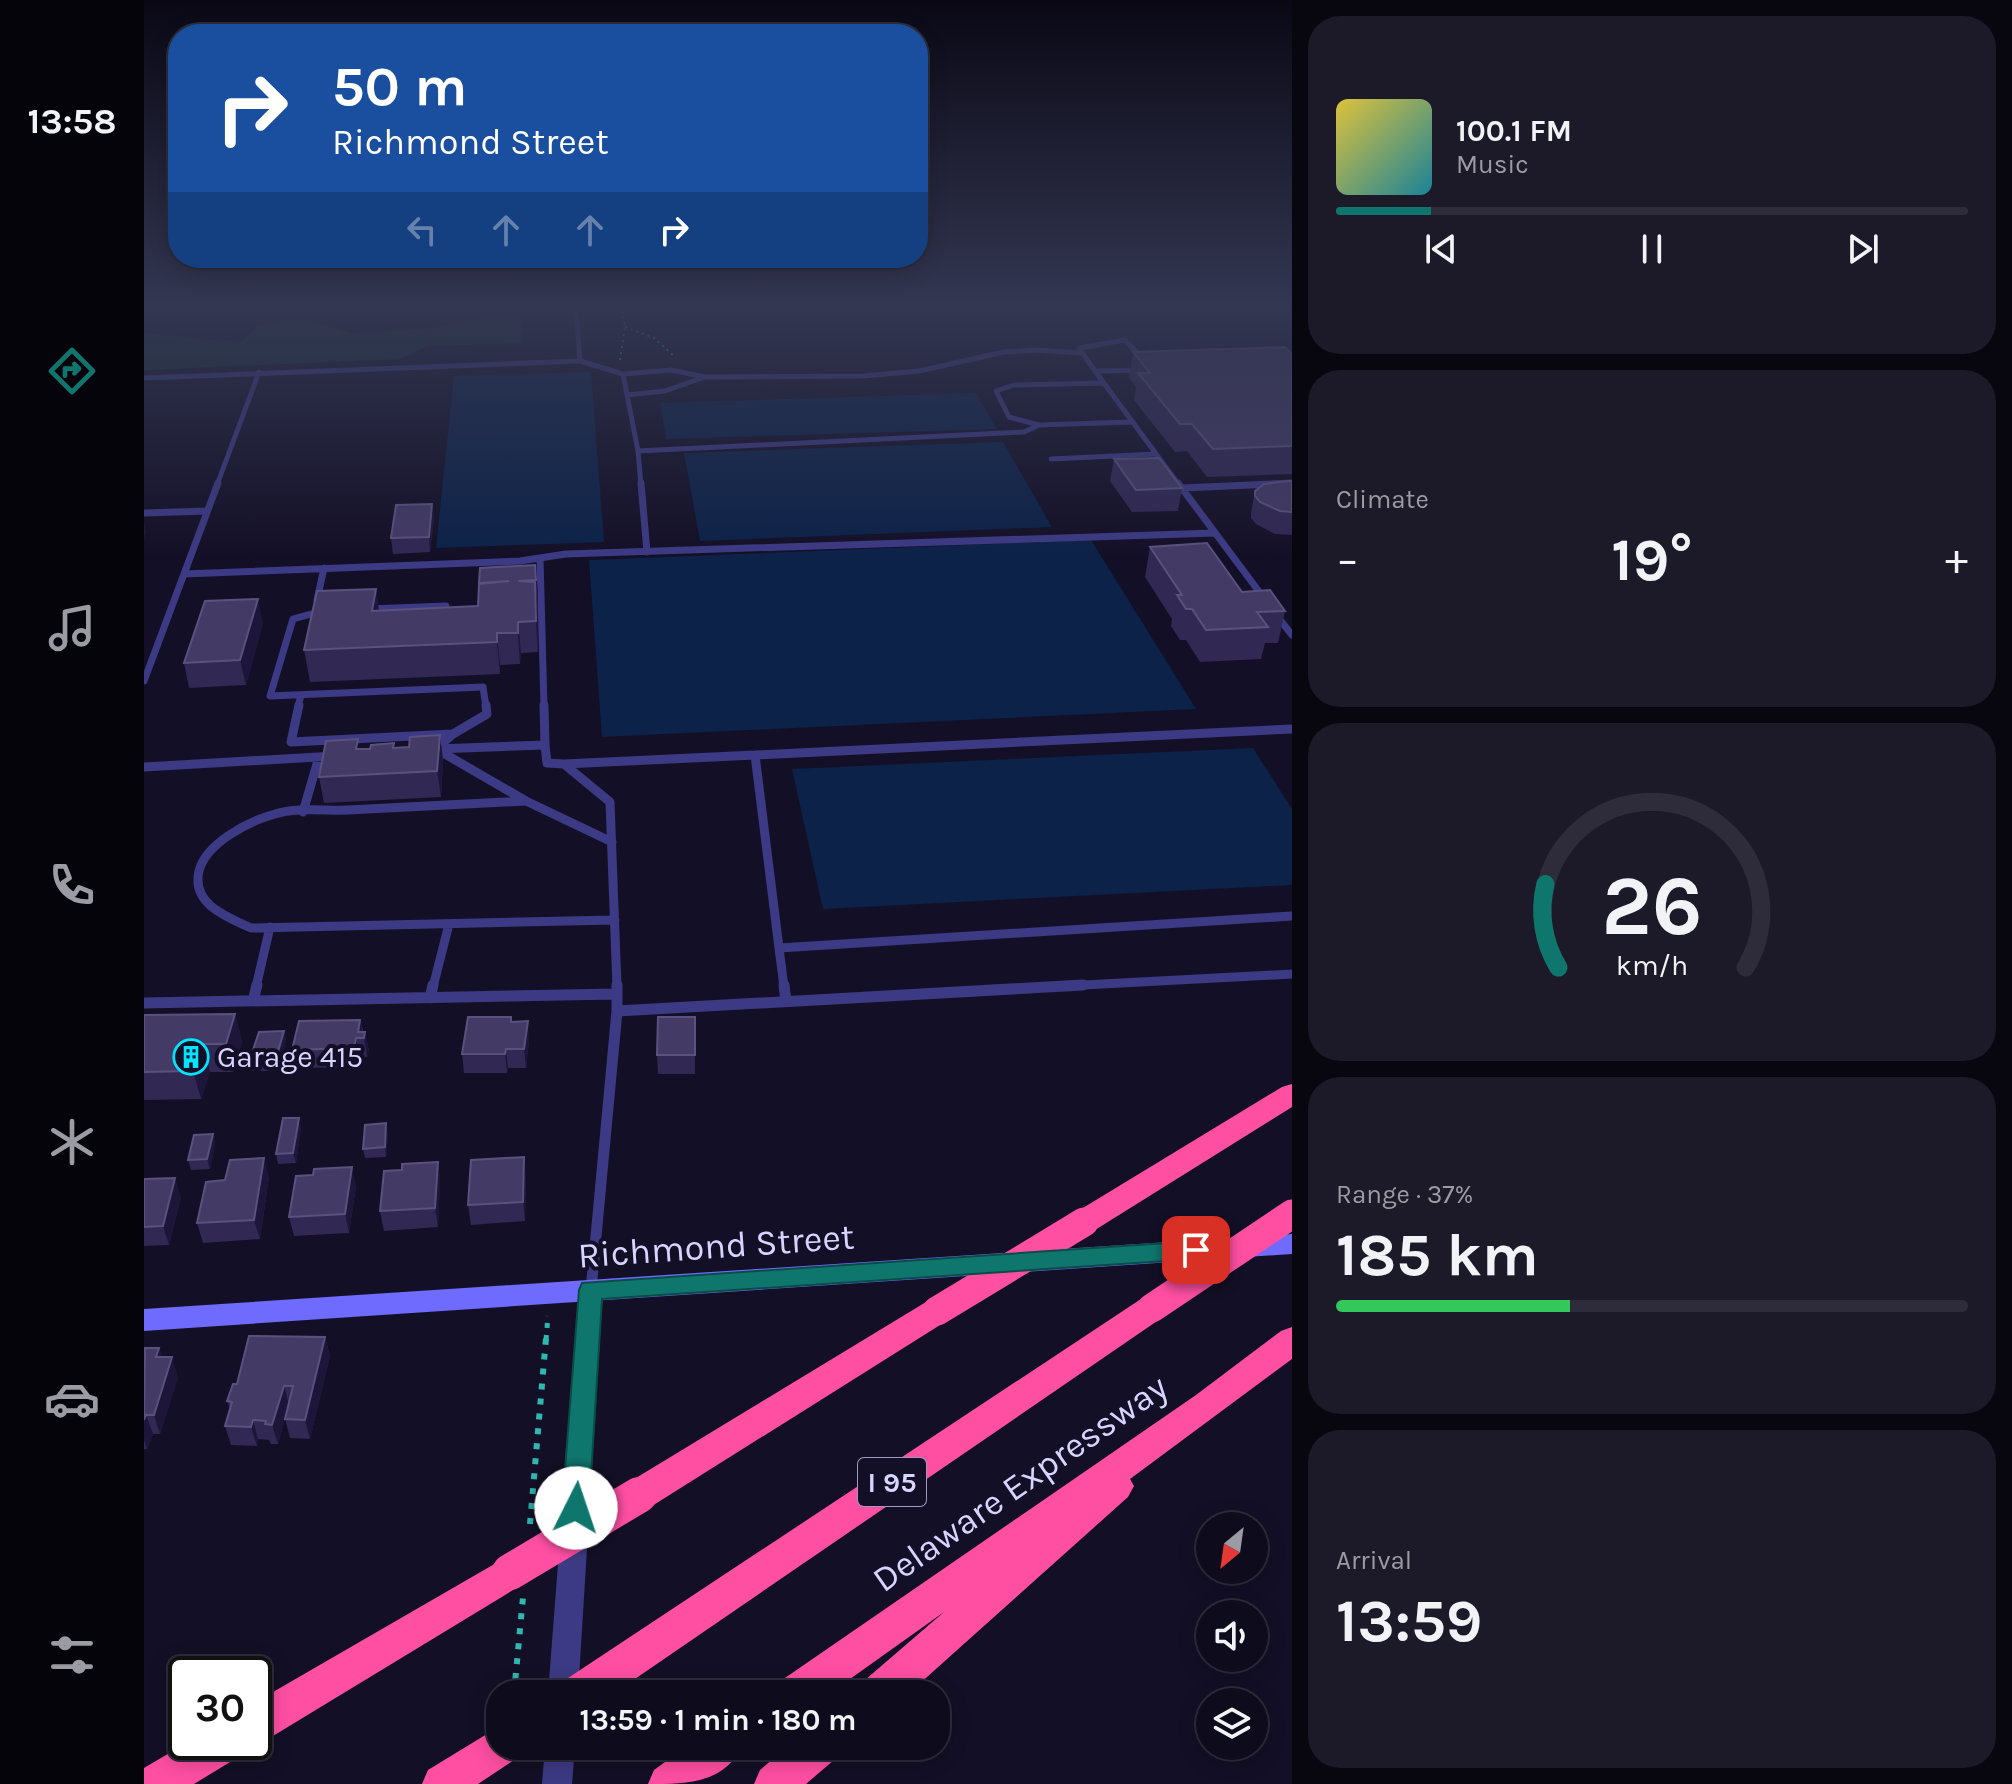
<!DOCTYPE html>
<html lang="en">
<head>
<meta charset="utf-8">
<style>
  body { margin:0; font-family:Karla,sans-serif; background:#1c1929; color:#f1f3f6; height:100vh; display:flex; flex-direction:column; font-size:30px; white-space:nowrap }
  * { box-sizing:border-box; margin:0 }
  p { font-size:26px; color:#9b9ba3 }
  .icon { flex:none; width:44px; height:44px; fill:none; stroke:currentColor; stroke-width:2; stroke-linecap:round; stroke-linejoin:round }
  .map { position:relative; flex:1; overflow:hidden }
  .panel { display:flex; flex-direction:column; gap:16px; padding:16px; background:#08060f; width:720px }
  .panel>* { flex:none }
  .banner { position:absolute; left:24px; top:24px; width:760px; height:244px; border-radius:32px; box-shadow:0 4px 20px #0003,0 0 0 2px #2e2b3b; background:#1a4fa0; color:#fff; overflow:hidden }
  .needle { width:52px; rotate:209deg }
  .buttons { position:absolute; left:1052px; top:1512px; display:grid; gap:16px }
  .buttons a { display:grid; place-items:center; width:72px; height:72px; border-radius:50%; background:#0e0b1c; box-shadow:0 4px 20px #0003,0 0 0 2px #2e2b3b; font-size:40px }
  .speed { position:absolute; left:24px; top:1656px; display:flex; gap:16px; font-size:40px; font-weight:700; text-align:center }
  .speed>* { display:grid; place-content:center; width:104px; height:104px; border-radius:50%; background:#0e0b1c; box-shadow:0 4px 20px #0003,0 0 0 2px #2e2b3b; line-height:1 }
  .speed .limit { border:4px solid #111; border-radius:12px; background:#fff; color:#111 }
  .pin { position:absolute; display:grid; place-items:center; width:68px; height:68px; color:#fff; margin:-34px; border-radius:16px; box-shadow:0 4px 12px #0006 }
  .me { position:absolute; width:88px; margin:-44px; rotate:4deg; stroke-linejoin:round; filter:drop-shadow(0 0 6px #0008) }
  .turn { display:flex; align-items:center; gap:28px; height:168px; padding:0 32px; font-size:36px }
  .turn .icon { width:104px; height:104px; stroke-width:2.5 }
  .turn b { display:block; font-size:56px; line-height:68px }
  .lanes { display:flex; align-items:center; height:76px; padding:0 32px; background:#0003; justify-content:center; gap:40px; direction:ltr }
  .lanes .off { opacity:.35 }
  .big { font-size:60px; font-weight:700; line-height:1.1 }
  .panel .widget { flex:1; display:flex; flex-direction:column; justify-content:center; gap:12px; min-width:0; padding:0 28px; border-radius:32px; background:#1c1929 }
  .panel .dial { align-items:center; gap:0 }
  .dial svg { height:208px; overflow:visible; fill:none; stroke:#2e2b3b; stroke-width:7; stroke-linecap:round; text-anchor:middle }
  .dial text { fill:#f1f3f6; stroke:none }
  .song { display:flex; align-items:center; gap:24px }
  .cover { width:96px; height:96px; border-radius:12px; background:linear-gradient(135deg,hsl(50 70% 55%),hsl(190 70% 35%)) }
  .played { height:8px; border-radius:4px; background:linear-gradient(90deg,#0f766e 15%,#2e2b3b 15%) }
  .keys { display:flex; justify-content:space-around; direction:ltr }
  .heat { display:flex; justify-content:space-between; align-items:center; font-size:44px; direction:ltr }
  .charge { height:12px; border-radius:6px; background:linear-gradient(90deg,#34c759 37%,#2e2b3b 0) }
  .trip { position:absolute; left:342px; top:1680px; width:464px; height:80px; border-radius:32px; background:#0e0b1c; box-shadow:0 4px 20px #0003,0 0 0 2px #2e2b3b; font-weight:700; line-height:80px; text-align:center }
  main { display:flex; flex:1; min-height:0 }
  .dock { display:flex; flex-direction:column; width:144px; justify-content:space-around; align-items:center; background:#06040b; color:#9b9ba3 }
  .dock .icon { width:56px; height:56px }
  .dock .selected { color:#0f766e }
  .dock b { font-size:36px; color:#f1f3f6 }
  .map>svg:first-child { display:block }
</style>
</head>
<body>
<main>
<nav class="dock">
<b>13:58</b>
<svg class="icon selected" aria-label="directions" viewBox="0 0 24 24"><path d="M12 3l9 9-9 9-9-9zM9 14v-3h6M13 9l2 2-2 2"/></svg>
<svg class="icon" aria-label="music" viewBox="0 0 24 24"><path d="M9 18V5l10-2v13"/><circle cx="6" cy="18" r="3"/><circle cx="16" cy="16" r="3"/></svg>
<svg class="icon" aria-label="phone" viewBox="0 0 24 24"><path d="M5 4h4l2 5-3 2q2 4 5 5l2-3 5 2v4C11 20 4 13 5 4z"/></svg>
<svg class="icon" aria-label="climate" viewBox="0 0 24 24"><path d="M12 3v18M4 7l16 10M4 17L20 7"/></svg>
<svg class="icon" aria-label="car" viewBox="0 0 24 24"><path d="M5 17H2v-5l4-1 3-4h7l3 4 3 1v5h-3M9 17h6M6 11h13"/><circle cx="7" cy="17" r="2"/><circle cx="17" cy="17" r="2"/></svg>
<svg class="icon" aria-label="filters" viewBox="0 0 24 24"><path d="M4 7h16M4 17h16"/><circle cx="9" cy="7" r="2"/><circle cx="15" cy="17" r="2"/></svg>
</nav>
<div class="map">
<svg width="1148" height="1784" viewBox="0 0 1148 1784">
  <rect width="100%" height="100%" fill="#130f26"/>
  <path fill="#12302f" d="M379,310L377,343L283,346L257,359L0,370V333L97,342L114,325L159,319L207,333L289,328Z"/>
  <path fill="#0c2248" d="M447,372L460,542L292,548L310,376Z
    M832,393L853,429L522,439L516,403Z
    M859,442L908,527L556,541L540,453Z
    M947,540L1052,709L458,737L445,560Z
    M1109,748L1148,809V885L679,909L648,769Z"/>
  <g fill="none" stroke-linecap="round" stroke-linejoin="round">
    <path stroke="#2fb8b0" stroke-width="2" stroke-dasharray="2 4" stroke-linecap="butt" d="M481,327L510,338L530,356
      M476,360L481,327L478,307"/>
    <path stroke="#2fb8b0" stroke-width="5" stroke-dasharray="5 7" stroke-linecap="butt" d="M402,1340L404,1316"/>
    <path stroke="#2fb8b0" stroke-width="6" stroke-dasharray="6 9" stroke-linecap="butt" d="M386,1524L402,1338
      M370,1694L379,1597"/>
    <path stroke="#3d3a85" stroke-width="5" d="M432,307L436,361
      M998,370L951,371L1035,485
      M951,371L935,348L981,340L1001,361
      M479,374L527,370L561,377L719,376L775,371L860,352L892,350L938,353
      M0,378L436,361L479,374L494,451L497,485
      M959,383L870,385L852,391L865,417L895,425L988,422
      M483,395L521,391L558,378
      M494,451L880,432L895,425
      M907,459L1012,454
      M73,485L115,372
      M1113,485L1148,483"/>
    <path stroke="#3d3a85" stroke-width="7" d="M497,483L503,552
      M1034,483L1122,601
      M1039,488L1148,483
      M0,513L63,511
      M396,558L400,707
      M40,574L376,561L422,554L1071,533
      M173,600L180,568
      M225,609L302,606
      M178,611L149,619L126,696L339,687L342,707
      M1133,616L1148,635
      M0,681L74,483
      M154,707L157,695"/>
    <path stroke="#3d3a85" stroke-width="9" d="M155,705L147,742L309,734
      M342,705L343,714L309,734L292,749L401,745L403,763L420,764
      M400,705L401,745
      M294,750L382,801L468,842
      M0,767L191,756
      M382,801C323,804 264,807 204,810C182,811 153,807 131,814C105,821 62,843 55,871C47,904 83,917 107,928L471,920
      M159,812L175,757
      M635,948L611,755L1148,729
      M112,987L126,927
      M289,987L305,924
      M473,987L466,802L420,764L611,755
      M640,987L635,948L1148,916
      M902,987L1148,974"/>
    <path stroke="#3d3a85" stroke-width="11" d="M473,985V994
      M640,985L642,1001
      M286,998L289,985
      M109,1001L113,985
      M0,1003L473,994V1011
      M447,1290L473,1011L939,985"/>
    <path fill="#3d3a85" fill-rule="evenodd" d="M447,1280L455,1283L459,1290L434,1694H404L435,1290L439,1283Z
      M401,1746H431L428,1784H398Z"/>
    <path fill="#6f6bff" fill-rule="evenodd" d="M1148,1234V1254L0,1331V1309Z"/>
    <path fill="#ff4fa3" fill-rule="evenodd" d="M1148,1084V1107L951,1230L940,1234L929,1230L925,1222L929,1214L1138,1087Z
      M1008,1295L1019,1299L1024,1308L1019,1317L469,1694H415L421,1680L997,1299Z
      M793,1298L804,1302L809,1311L804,1320L508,1506L495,1511L482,1506L477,1495L482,1484L782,1302Z
      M1148,1327V1359L986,1479L990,1486L984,1497L764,1694H715L721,1680L800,1612L685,1694H632L638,1680L1052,1395L1137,1331Z
      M366,1555L379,1560L384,1572L379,1584L124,1739L110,1745L103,1742H110V1703Z
      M356,1726V1746H376L370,1760L334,1784H278L284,1770Z
      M44,1742H102L96,1756L50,1784H0V1768Z
      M543,1746H598C580,1784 542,1784 504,1784L510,1770Z
      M644,1746H696L690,1760L662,1784H610L616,1770Z"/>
    <path stroke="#ff4fa3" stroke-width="29" d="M1008,1308L1148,1214
      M793,1311L940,1222"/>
    <path stroke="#ff4fa3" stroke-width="36" d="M366,1572L495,1495"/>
  </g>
  <path fill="#312854" d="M989,352L1148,354V474L1063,477L1043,451L1031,452L990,400L992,387L985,378Z
    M970,459L1038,488L1034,511L988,512L966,481Z
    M1148,481V535L1131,534L1112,524L1107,518V513L1111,491Z
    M288,504L290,519L286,552L249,554L247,538Z
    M1006,547L1141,611L1134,643H1121L1117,659L1056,662L1042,640H1036L1027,626L1028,619L1001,577Z
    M391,565L394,596V652L377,653L376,664L356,665V674L166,682L160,650L232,589L235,611L334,606L336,568Z
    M119,623L102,685L45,688L40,663Z
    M296,735L299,761L297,797L180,803L175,777L215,749H226L250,743V747H265Z
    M91,1014L98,1042L89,1072H66L57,1099L0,1100V1015Z
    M367,1017L368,1021L385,1040L382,1068H364L363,1073H320L318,1054Z
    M551,1017V1074H514L513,1055Z
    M216,1020L225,1050L223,1057H216L214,1067L152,1068L148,1050Z
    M140,1031L142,1041L133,1071H108L105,1062Z
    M157,1127L152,1163L134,1164L132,1154Z
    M244,1133L242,1157L221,1158L219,1149Z
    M69,1134L71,1144L66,1169L47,1170L44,1160Z
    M294,1162L296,1181L294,1227L240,1231L236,1211L258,1170Z
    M382,1176L381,1221L327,1225L324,1205Z
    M125,1177L116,1239L59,1243L53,1223Z
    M0,1179L37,1197L25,1245L0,1246Z
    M212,1186L205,1233L150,1236L145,1217Z
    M181,1337L186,1356L166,1439L146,1438L141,1419L134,1444H127L125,1440L114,1439L113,1446L87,1445L81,1426L86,1409L83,1401L93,1384Z
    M15,1348L18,1357L34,1377L16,1434H9L3,1449H0V1349Z"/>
  <path fill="#1d163a" d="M288,504L290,519L286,552L285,537Z
    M0,522L2,533L0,539Z
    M391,565L394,596V611L392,580Z
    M391,582L394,613V652L392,621Z
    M232,589L236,620L228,611Z
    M114,599L119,623L102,685L96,660Z
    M374,622L377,653L376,664L374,633Z
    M353,633L356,665V674L353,642Z
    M296,735L299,761L297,797L293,771Z
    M91,1014L98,1042L89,1072L82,1044Z
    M216,1020L220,1038L221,1032L225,1050L223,1057L220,1038L214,1032Z
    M384,1021L385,1040L382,1068L380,1049Z
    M140,1031L142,1041L133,1071L131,1062Z
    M212,1038L216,1057L214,1067L210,1048Z
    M59,1044L66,1072L57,1099L49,1071Z
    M362,1049L364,1068L363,1073L361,1054Z
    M155,1118L157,1127L152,1163L149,1153Z
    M242,1123L244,1133L242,1157L241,1147Z
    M69,1134L71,1144L66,1169L63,1159Z
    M380,1157L382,1176L381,1221L379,1202Z
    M120,1158L125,1177L116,1239L110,1220Z
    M294,1162L296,1181L294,1227L291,1208Z
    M208,1167L212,1186L205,1233L201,1214Z
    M31,1178L37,1197L25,1245L19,1226Z
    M181,1337L186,1356L166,1439L161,1420Z
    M15,1348L22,1367L12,1357Z
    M28,1357L34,1377L16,1434L10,1415Z
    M140,1386L145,1405L134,1444L128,1425Z
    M2,1415L9,1434L3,1449L0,1440V1420Z
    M109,1420L114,1439L113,1446L107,1427Z"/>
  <path fill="#433a66" stroke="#5a527e" stroke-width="2" d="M1141,347L1148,354V446L1069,449L1048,424H1036L994,373H1006L989,352Z
    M1015,458L1038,488L992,490L970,459Z
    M1145,481H1148V512L1136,511L1116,502L1111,496V491L1120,484Z
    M288,504L285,537L247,538L252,505Z
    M1063,543L1098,592L1126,590L1141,611L1113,612L1124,627L1062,630L1048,609H1042L1033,595H1038L1006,547Z
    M391,565L392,580L374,581L391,582L392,621L374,622V633H353V642L160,650L173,591L232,589L228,611L334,606L335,584L365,581L335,583L336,568Z
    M114,599L96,660L40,663L61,601Z
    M296,735L293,771L175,777L182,741L214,739L212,749H226L227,745L250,743L249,748L265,747L266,737Z
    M91,1014L82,1044H59L49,1071L0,1072V1015Z
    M324,1017H367V1022L384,1021L380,1049H362L361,1054H318Z
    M514,1017H551V1055H513Z
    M216,1020L214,1032H221L220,1038H212L210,1048L148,1050L155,1021Z
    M140,1031L131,1062H105L115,1032Z
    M139,1118H155L149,1153L132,1154Z
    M242,1123L241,1147L219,1149L221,1125Z
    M69,1134L63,1159L44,1160L50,1135Z
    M380,1157L379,1202L324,1205L327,1160Z
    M120,1158L110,1220L53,1223L62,1182L81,1180L86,1160Z
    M294,1162L291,1208L236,1211L240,1171L258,1170V1164Z
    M208,1167L201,1214L145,1217L152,1176L169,1175L170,1169Z
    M31,1178L19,1226L0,1227V1179Z
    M105,1336L181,1337L161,1420L141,1419L149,1386H140L128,1425L121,1424L122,1421L109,1420L107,1427L81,1426L88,1402L83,1401L89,1384H93Z
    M1,1348H15L12,1357H28L10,1415H2L0,1420Z"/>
  <linearGradient id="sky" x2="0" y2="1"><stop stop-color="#0a0815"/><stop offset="0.55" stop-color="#333752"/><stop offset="1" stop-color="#333752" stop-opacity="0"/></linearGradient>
  <rect width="1148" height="557" fill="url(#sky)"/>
  <path fill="#0f766e" stroke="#0a4d48" stroke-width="2" d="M1052,1241L1061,1244L1064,1250L1061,1257L1052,1259L458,1299L445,1508L441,1516L432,1520L422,1516L418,1508L435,1290L438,1283Z"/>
  <defs>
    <symbol id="building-ring" viewBox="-11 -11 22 22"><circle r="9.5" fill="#130f26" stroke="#00e5ff" stroke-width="1.5"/><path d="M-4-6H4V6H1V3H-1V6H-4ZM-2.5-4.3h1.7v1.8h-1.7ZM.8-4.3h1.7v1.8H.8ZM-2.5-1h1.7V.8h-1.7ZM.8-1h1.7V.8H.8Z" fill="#00e5ff"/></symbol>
  </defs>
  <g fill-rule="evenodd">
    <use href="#building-ring" x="27" y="1037" width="40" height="40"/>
  </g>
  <g text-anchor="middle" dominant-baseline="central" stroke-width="8" stroke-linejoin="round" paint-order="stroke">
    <rect fill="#130f26" stroke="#9e99be" stroke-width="2" x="714" y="1458" width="68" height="48" rx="6"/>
    <g font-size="28" font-weight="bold" fill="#d9d4ff">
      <text x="748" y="1482">I 95</text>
    </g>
    <g font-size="30" fill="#d9d4ff" stroke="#130f26" text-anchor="start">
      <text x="73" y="1057">Garage 415</text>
    </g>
    <g font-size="36" fill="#d9d4ff" stroke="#130f26">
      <text transform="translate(572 1246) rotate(-4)">Richmond Street</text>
      <text transform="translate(876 1483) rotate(-35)">Delaware Expressway</text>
    </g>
  </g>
</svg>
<div class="buttons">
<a><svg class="needle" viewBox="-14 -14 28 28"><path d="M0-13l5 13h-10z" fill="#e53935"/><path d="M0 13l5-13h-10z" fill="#9b9ba3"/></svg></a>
<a><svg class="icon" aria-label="sound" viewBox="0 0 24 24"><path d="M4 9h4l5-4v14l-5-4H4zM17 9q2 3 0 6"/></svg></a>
<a><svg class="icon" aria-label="layers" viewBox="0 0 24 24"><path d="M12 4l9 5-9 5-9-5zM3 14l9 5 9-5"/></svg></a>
</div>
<div class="speed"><div class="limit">30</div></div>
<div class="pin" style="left:1052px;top:1250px;background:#d93025"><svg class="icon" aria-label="arrive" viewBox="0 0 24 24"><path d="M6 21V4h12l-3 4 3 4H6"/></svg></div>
<svg class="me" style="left:432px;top:1508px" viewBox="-20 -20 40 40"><circle r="19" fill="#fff"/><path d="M0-13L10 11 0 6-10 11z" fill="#0f766e"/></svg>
<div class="trip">13:59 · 1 min · 180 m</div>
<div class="banner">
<div class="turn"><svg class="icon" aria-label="right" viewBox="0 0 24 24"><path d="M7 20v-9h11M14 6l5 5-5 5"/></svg><div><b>50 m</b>Richmond Street</div></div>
<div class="lanes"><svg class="icon off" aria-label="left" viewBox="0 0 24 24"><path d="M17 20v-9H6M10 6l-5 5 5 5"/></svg><svg class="icon off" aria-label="ahead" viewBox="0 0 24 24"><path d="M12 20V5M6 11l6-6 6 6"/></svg><svg class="icon off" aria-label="ahead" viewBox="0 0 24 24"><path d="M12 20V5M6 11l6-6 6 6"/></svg><svg class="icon" aria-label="right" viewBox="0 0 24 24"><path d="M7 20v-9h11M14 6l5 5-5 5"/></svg></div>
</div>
</div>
<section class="panel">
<div class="widget">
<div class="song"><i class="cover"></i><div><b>100.1 FM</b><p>Music</p></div></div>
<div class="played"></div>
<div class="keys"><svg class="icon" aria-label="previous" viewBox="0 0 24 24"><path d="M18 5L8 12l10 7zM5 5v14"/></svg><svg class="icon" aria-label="pause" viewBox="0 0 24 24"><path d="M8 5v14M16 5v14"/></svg><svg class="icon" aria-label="next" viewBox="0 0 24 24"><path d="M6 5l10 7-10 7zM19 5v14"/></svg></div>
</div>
<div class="widget"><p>Climate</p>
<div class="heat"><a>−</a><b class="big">19°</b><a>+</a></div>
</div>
<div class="widget dial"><svg viewBox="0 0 100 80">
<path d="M14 69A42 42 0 1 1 86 69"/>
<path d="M14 69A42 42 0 0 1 9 37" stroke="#0f766e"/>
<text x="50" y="56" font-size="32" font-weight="700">26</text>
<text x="50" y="72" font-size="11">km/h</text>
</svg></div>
<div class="widget"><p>Range · 37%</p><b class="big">185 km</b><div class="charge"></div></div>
<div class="widget"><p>Arrival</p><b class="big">13:59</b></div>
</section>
</main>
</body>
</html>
